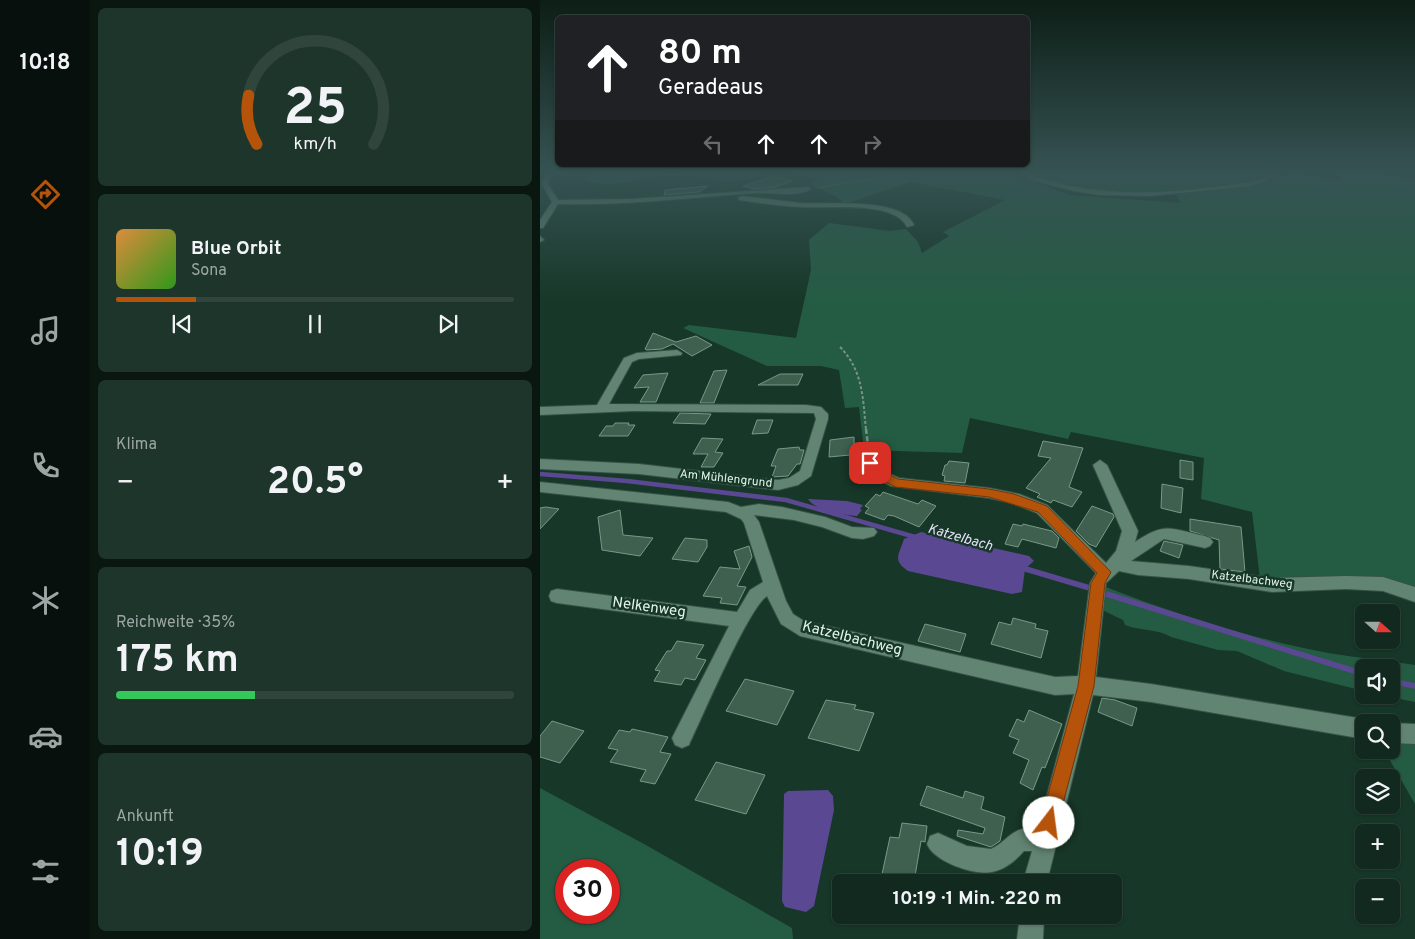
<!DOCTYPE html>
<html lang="de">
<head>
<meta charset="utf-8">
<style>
  body { margin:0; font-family:Overpass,sans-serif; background:#1e352b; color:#f1f3f6; height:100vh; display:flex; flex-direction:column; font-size:19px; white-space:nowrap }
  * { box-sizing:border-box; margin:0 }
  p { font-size:16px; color:#9ca6a4 }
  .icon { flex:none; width:28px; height:28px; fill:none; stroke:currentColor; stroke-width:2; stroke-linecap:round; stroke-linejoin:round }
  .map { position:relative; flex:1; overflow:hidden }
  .drawer { display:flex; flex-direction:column; gap:8px; padding:8px; background:#091710; width:450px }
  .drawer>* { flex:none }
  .hud { position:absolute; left:15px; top:15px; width:475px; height:152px; border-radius:8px; box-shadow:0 1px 4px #0004,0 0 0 1px #30453c; background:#202124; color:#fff; overflow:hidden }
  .needle { width:32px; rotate:111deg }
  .controls { position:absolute; left:815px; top:604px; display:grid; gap:10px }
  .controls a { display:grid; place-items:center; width:45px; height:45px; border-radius:8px; background:#11291e; box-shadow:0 1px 4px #0004,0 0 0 1px #30453c; font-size:25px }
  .speed { position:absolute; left:15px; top:859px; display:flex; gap:10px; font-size:25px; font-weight:700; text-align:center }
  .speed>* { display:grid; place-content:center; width:65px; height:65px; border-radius:50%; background:#11291e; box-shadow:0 1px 4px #0004,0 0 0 1px #30453c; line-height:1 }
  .speed .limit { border:8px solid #d22; background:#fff; color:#111 }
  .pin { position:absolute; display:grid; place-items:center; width:42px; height:42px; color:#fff; margin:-21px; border-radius:10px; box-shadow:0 2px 8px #0006 }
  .me { position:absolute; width:55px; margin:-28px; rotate:15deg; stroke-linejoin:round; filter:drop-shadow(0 0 4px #0008) }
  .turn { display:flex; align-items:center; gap:18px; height:105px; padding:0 20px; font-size:22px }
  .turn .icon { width:65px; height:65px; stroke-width:2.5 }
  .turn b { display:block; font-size:35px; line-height:42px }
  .lanes { display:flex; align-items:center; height:48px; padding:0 20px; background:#0003; justify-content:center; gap:25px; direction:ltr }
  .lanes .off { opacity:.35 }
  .big { font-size:38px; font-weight:700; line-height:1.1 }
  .drawer .card { flex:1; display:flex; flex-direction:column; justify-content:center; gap:8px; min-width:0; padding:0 18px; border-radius:8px; background:#1e352b }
  .drawer .dial { align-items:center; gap:0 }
  .dial svg { height:130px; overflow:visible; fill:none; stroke:#30453c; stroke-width:7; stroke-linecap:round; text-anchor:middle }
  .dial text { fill:#f1f3f6; stroke:none }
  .song { display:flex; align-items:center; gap:15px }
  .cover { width:60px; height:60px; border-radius:8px; background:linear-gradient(135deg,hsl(30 70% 55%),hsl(110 70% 35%)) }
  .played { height:5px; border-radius:2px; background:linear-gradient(90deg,#b45309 20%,#30453c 20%) }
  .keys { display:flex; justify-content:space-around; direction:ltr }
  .heat { display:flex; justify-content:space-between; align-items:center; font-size:28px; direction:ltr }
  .charge { height:8px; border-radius:4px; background:linear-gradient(90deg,#34c759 35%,#30453c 0) }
  .trip { position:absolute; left:292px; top:874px; width:290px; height:50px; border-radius:8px; background:#11291e; box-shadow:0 1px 4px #0004,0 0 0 1px #30453c; font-weight:700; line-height:50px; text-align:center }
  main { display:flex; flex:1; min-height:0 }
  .menu { display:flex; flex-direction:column; width:90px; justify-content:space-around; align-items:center; background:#07100c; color:#9ca6a4 }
  .menu .icon { width:35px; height:35px }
  .menu .current { color:#b45309 }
  .menu b { font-size:22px; color:#f1f3f6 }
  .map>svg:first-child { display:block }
</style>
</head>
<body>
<main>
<nav class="menu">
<b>10:18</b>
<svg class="icon current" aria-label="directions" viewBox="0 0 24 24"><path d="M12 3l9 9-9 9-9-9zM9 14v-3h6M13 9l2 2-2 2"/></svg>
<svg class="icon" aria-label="music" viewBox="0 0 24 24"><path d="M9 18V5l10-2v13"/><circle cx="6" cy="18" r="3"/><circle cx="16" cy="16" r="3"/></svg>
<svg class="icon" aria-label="phone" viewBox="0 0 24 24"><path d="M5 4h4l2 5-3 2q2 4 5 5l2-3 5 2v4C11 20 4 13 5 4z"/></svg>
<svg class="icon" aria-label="climate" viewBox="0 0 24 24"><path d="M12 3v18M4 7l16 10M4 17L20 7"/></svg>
<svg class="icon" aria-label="car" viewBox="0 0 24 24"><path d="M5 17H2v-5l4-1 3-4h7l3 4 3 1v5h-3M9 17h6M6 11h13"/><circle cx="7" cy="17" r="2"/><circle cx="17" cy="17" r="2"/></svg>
<svg class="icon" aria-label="filters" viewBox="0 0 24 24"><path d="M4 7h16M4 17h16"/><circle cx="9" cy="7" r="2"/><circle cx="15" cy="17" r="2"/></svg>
</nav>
<section class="drawer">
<div class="card dial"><svg viewBox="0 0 100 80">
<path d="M14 69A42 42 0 1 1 86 69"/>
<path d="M14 69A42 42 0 0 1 9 39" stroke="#b45309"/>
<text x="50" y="56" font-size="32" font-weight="700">25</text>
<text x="50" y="72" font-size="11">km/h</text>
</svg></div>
<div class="card">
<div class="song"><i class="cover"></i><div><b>Blue Orbit</b><p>Sona</p></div></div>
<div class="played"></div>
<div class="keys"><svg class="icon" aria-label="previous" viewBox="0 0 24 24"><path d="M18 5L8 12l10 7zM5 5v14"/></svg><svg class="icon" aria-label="pause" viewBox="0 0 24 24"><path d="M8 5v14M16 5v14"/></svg><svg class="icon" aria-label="next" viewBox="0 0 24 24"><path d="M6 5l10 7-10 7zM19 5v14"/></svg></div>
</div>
<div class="card"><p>Klima</p>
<div class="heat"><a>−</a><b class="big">20.5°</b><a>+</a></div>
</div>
<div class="card"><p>Reichweite · 35%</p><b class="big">175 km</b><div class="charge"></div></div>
<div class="card"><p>Ankunft</p><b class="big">10:19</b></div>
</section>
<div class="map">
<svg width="875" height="939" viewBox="0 0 875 939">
  <rect width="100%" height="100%" fill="#173728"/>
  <path fill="#245c43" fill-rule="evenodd" d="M74,171H227C189,191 166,174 129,175C94,177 79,191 41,179Z
    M246,171L466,172L530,195L641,203L635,192L722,183L731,180L736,174L745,176L749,172L799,180L798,171H822L875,179V591L720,579L712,512L661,499L664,458L531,432L528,439L430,418L422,453L324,450L319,407L305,408L299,370L281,366H227L143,328L149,325L256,338L271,270L269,240L289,223L350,231L366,229L378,242L382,253L409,236L403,232L465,200L371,182L305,204L295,196L270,184L279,180Z
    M479,171H727L717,179L697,185L604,193H569L516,183Z
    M563,586C635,614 712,639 788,653C817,658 846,660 875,665V702L840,695H851V668H824V691L744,671L697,651L678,650L631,637C619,629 600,631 585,625L583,620L560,609Z
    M851,738L875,739V804L844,750H851Z
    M0,788L104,844L252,928L253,939H0ZM26,870H69V912H26Z"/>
  <path fill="#5a4892" d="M268,499L307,501L323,505L320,509L322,510L317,516C303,515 276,511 268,499Z
    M381,532L489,556L494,561L485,569L482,592L472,594L368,571C352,560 359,555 364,539Z
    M288,790L293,796L294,810L274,906L266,912L245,907L242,901L244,794L248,791Z"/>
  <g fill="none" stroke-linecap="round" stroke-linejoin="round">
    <path stroke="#5a4892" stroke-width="4.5" d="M0,474L87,481L246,500L375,537"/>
    <path stroke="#5a4892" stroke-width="5.5" d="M479,567L553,589
      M560,592L824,674
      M851,681L875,686"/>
  </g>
  <path fill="#3f604f" stroke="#779a88" d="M234,176L252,181L236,187L215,189L203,186Z
    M168,186L159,192L124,195L125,190Z
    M113,333L136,342L156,336L172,345L152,356L133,344L122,349L107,350L105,349Z
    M187,370L174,403H160L174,371Z
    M128,373L116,402H100L109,387L94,388L103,375Z
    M240,374H263L258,385H218Z
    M140,413L171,414L165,424L133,423Z
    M217,420H233L228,433L212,434Z
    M75,423H89L88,425H95L88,436H59L66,426H73Z
    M314,437V451H310V455L289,457L290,440Z
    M162,438L183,439L175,452L183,453L174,467H161L168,454H153Z
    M503,441L543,448L529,487L542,492L532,507L513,500L511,503L497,497L500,494L486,488L511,458L498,456Z
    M259,447L260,450H264L260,464H257L248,476L232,477L236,466H231L238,449Z
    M640,460L653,462V480L640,478Z
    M409,461L429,463L425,483L404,481L405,476L402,475L405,465H407Z
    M622,484L643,488L641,513L621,508Z
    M343,492L378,504L382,500L396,506L379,527L354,516L348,515L344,520L325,513L329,508L325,506L336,494L340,496Z
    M552,506L573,514L574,517L556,547L549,544L536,531Z
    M6,507L19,509L0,529V508Z
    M80,510L83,535L113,538L100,556L62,550L58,517Z
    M650,519L701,527L705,572L680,569L679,540L650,531Z
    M473,524L482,526L483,524L512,531L519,538L516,548L482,539L478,547L465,544Z
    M145,538L167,540V547L158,562L132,559Z
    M624,541L643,545L639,558L620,551Z
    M209,546L212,557L197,586L206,587L197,605L180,603L182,598L163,596L180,567L200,569L194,551Z
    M473,618L496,624L495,628L508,631L501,658L451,644L459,622L471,625Z
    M385,624L426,634L420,652L378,641Z
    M137,641L164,645L156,658L166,660L155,680L145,678L141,685L114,681L120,671L115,670L127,651H131Z
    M205,679L254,691L237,725L186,711Z
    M562,698L575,700L597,708L592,726L558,712Z
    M286,700L316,705L314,709L334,713L319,751L268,738Z
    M489,710L522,724L505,768L502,767L493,790L480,783L489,760L473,753L479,740L469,736L477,719L484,722Z
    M12,721L44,731L20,763L0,757V736Z
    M92,729L128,737L120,752L131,754L115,784L100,781L106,770L70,762L78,750L68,748L79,730L90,732Z
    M176,762L225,775L206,814L155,800Z
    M387,786L423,798L425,791L444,797L441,809L465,817L460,841L451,847L417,836L418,830L443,834L445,828L380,805Z
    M362,823L387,826L385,842L381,841L374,882H351V880L341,879L350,837L359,838Z"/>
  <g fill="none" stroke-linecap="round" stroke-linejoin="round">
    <defs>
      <path id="minor" d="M11,171H18L10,179L8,184L18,200L91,199L268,187L271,189C257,198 235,192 218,193C151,197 86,206 18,204L3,228H0V220L12,202L2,184L5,177Z
        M474,171C484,171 493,176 503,179C521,184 540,188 559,190C609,196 661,189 711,182L726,177L730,171H736L730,179L712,186L610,196L559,195L534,191L490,180Z
        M202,196C221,198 241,201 260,203C285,205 362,196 374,225L367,227C354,200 286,209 261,207C241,206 219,203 199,200L198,198Z
        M0,236L4,240L0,242Z
        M137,350L142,353L141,355L99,359L92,362L69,404L266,405L281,407L288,414V419L271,476L258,485L238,490L99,474L0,469V459L99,464L238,480L249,478L260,471L276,419L274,413L94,411L0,415V407L57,405L84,358L97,353Z
        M330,459L335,460L343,471L359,478L449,488L479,494L507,505L566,563L576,551L582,531L553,465L560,460L567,465L598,531L595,542C626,521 631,529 665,536L670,538L673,542L670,546L665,548L624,539L591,561L649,566L732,578L806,576L843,577L875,587V602L843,591L806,589L732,592L649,579L598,575L579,571L566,583L556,677L611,684L824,719L831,722H824V739L611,702L553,695L507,882H483L492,851H484C475,861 466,869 452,872C434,876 393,861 387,844L390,836L398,833L427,846L451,849C470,840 471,825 498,829L534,694L515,695L260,636L241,624L227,596C208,609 162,718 149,745L142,748L135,745L132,738L189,626L17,603L11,601L9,596L11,591L17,589L197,612L210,590L223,582L204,523L201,519L186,512L0,492V482L188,502L201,507L219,504L242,507L285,517L312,527L334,528L337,532L334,536L323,539L312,538L282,527L254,520L214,515L219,522L246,601L253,614L264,621L515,677L538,676L550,583L556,573L497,513L471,503L449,498L351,486L333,477L323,463Z
        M851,723L875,724V744L851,743Z
        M480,915H504L503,939H477Z"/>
    </defs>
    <use href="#minor" stroke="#365145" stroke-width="2"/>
    <path stroke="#799386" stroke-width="1" stroke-dasharray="2.5 1" stroke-linecap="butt" d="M277,188L371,173H468"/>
    <path stroke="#799386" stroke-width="2" stroke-dasharray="3 2" stroke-linecap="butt" d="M300,347C323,370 323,399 326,430"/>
    <path stroke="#799386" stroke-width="2.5" stroke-dasharray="5 2.5" stroke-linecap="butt" d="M326,429L329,454"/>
    <use href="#minor" fill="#628472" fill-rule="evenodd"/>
  </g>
  <linearGradient id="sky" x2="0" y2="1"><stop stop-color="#0d1e16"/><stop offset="0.57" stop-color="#365353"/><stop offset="1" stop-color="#365353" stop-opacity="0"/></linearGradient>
  <rect width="875" height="302" fill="url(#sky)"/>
  <path fill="#b45309" stroke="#753606" d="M330,459L334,460L342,471L358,479L449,489L474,494L507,506L571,572L565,583L554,686L516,830L509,832L503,830L500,823L538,686L551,583L557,573L498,512L449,497L356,487L334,477L325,463Z"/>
  <g text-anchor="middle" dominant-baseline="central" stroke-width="5" stroke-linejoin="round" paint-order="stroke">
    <g font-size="12" fill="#e1f4e9" stroke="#173728">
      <text transform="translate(186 479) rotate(6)">Am Mühlengrund</text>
      <text transform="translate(712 580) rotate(7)">Katzelbachweg</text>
    </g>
    <g font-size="14" font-style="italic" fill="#e3e0f6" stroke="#173728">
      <text transform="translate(420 538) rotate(16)">Katzelbach</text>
    </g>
    <g font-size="15" fill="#e1f4e9" stroke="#173728">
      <text transform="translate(109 608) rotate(8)">Nelkenweg</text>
      <text transform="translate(312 639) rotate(14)">Katzelbachweg</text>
    </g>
  </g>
</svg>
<div class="controls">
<a><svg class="needle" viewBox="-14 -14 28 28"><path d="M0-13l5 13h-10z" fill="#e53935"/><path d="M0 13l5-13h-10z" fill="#9ca6a4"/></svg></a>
<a><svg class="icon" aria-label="sound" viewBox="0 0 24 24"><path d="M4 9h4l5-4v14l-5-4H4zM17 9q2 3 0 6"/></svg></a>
<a><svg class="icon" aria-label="search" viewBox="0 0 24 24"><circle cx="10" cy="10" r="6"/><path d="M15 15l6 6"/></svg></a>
<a><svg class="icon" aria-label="layers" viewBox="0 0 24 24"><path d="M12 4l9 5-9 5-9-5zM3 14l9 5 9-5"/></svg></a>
<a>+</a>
<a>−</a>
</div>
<div class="speed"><div class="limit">30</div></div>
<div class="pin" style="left:330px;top:463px;background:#d93025"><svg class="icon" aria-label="arrive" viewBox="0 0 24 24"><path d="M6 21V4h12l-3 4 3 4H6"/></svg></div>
<svg class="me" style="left:509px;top:823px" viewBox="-20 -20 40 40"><circle r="19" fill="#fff"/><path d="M0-13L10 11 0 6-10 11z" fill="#b45309"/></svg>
<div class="trip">10:19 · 1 Min. · 220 m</div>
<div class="hud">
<div class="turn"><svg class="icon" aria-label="ahead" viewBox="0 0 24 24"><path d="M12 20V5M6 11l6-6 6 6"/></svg><div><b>80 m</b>Geradeaus</div></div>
<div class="lanes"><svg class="icon off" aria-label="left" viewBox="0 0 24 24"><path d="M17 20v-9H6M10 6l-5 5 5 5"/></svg><svg class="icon" aria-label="ahead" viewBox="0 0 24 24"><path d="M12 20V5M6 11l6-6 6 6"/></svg><svg class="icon" aria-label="ahead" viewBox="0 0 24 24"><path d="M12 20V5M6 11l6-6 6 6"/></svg><svg class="icon off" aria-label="right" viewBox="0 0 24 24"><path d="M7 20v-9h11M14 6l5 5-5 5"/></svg></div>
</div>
</div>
</main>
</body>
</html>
